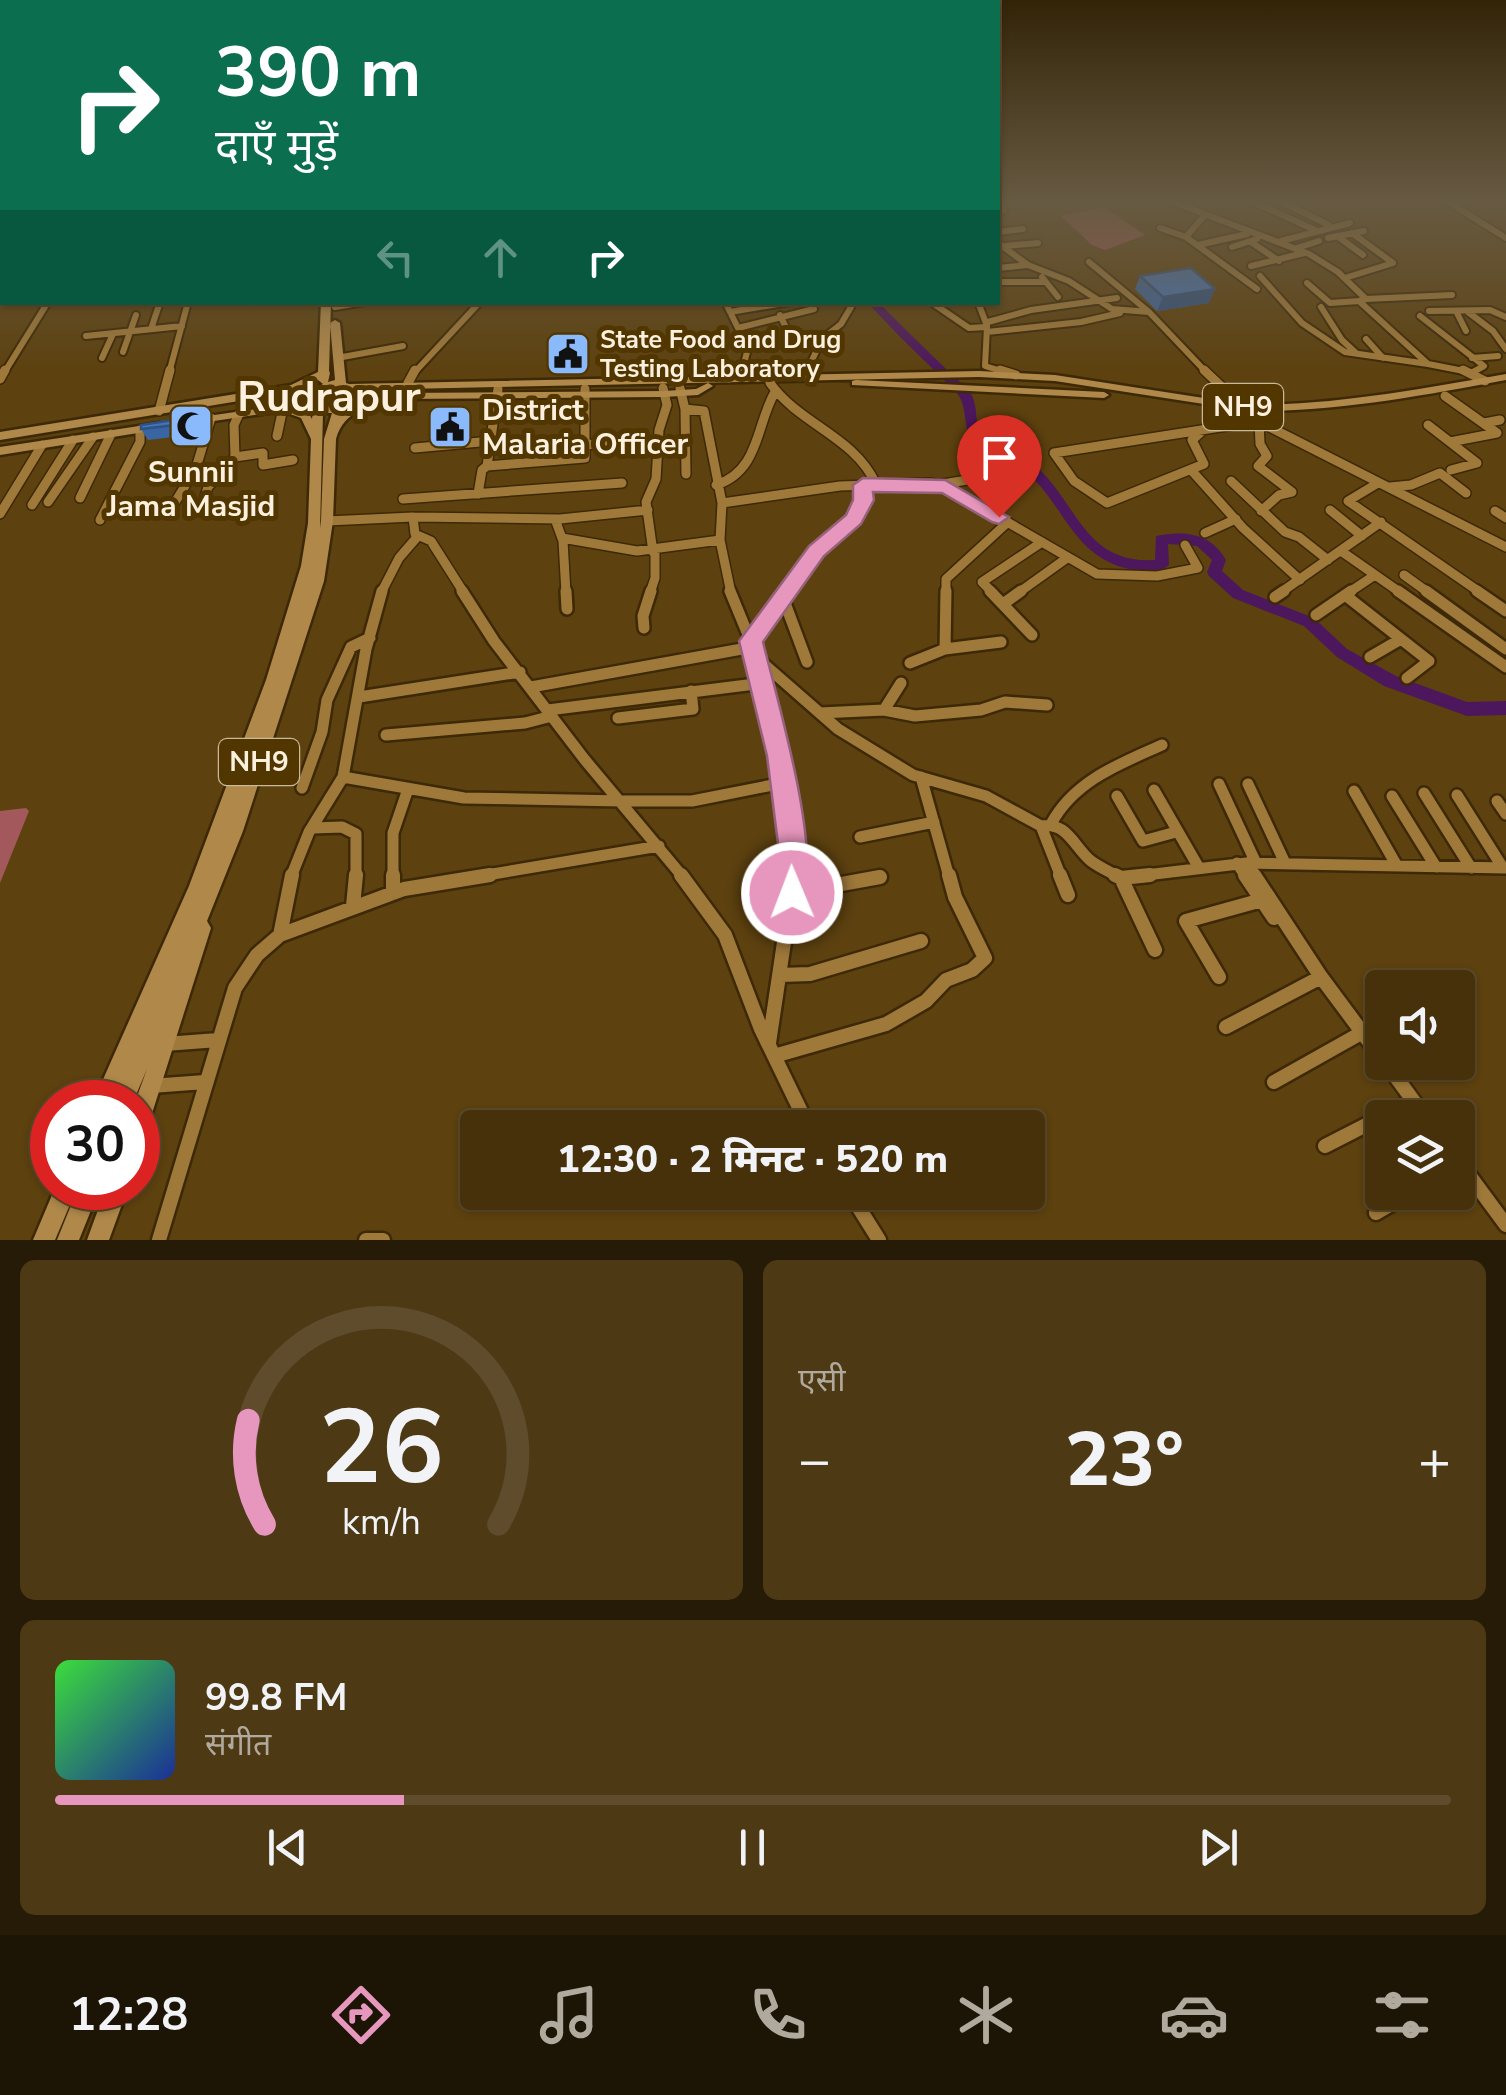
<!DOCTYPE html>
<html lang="hi">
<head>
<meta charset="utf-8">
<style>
  body { margin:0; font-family:"Nunito Sans","Noto Sans Devanagari",sans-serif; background:#4d3914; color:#f1f3f6; height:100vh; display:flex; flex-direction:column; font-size:38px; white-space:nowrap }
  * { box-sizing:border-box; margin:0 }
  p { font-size:32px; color:#b0a99d }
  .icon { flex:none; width:55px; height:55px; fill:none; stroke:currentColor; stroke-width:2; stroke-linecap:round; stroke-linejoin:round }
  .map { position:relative; height:1240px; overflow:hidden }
  .sheet { display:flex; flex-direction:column; gap:20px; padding:20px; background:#261b06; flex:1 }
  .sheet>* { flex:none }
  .hud { position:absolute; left:0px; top:0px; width:1000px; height:305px; box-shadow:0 2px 8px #0004,0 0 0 2px #5e4c2c; background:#0b6e4f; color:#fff; overflow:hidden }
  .fabs { position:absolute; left:1365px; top:970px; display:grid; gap:20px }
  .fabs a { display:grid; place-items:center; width:110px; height:110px; border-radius:10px; background:#46310b; box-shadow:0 2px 8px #0004,0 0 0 2px #5e4c2c; font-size:50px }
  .speed { position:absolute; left:30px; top:1080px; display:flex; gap:20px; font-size:50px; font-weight:700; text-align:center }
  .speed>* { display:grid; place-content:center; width:130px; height:130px; border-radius:50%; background:#46310b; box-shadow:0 2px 8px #0004,0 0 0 2px #5e4c2c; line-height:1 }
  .speed .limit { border:15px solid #d22; background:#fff; color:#111 }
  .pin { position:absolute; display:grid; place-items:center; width:85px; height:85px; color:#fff; margin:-102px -42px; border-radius:50% 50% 50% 0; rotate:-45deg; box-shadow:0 0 10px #0007 }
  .pin .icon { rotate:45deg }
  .me { position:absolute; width:110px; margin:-55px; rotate:359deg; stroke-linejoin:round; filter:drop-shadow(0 0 8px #0008) }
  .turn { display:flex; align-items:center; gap:35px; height:210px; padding:0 50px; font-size:45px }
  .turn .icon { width:130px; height:130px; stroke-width:2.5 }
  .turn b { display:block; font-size:70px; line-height:85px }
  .lanes { display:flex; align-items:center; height:95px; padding:0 50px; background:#0003; justify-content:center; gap:50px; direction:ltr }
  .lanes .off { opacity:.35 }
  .big { font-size:75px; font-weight:800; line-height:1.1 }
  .sheet .card { flex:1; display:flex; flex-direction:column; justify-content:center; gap:15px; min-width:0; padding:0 35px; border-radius:15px; background:#4d3914 }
  .sheet .dial { align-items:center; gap:0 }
  .dial svg { height:260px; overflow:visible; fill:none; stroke:#5e4c2c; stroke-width:7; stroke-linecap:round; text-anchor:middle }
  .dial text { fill:#f1f3f6; stroke:none }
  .song { display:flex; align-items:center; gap:30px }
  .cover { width:120px; height:120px; border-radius:15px; background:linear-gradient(135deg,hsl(120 70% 55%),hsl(230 70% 35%)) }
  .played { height:10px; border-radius:5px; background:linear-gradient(90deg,#e797bd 25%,#5e4c2c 25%) }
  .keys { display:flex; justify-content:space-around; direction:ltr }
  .heat { display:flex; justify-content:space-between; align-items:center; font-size:55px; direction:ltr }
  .sheet .tiles { flex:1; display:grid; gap:20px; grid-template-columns:1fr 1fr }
  .card:last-child { grid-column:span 2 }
  .trip { position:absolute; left:460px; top:1110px; width:585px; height:100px; border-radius:10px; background:#46310b; box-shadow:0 2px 8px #0004,0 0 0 2px #5e4c2c; font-weight:800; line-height:100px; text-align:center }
  .menu { display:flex; height:160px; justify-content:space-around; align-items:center; background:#1c1404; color:#b0a99d }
  .menu .icon { width:70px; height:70px }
  .menu .current { color:#e797bd }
  .menu b { font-size:45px; color:#f1f3f6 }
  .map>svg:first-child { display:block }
</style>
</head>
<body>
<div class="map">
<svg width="1506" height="1240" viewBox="0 0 1506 1240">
  <rect width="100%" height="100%" fill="#5d410f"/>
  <path fill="#a3585c" d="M1104,207L1145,235L1105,250L1092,245L1061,216Z
    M26,808L29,811L0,883V811Z"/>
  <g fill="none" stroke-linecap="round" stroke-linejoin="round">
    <path fill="#4d175d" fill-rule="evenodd" d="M867,302H878C900,324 922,346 944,367C952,375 964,384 971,394C980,408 972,431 987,444C999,454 1017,452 1029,461C1076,494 1080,565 1155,560L1156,536C1185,530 1211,533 1226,560L1222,571L1243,590L1314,618L1347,649L1396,676L1467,702L1506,701V715L1467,716L1384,686L1337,657L1304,626L1233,598L1209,576L1207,572L1212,560L1197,546L1168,544L1169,565C1160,573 1145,573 1133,570C1071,558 1065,503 1023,469C1009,457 987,460 975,446C962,430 968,410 959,396C952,386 940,377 932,368C910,347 888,325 867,302Z"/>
    <defs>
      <path id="minor-far3" d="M1168,200L1309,254L1338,272L1366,299L1359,301L1428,364L1474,373
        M1249,200L1315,230
        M1278,200L1329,225
        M1445,200L1506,238
        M998,212L1004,210L1001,200
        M1204,216L1186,237L1257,289
        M1160,228L1186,237
        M998,232L1023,229
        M1337,236L1363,255
        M1328,238L1364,231
        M1281,241L1350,223
        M1251,242L1279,261
        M998,243L1028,265L1069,281L1112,309L1149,312L1207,373
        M1198,245L1247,234
        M1005,246L1038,243
        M1232,247L1257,239
        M1297,248L1319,241
        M1089,262L1149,312
        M1251,266L1304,253
        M998,268L1027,265
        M1260,276L1302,323L1345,352L1428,364
        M1042,277L1058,297
        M1348,277L1393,263L1352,233
        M998,282H1045
        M1307,283L1330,303L1359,301
        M1366,299L1452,295
        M725,302L748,348L744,364L735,373
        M931,302L969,328L987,327L985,366L1008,373
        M978,302L987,326
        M335,307L364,302
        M1321,307L1342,340L1356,353
        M1429,311L1490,310L1506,317
        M1456,311L1466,331
        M730,312L790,302
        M1468,312L1493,331L1506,349
        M780,315L789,334
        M1420,316L1484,366L1473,372
        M988,322L1031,310L1117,298
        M738,328L814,309
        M151,329L160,302
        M987,332L1081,322L1120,313
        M86,336L182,326
        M1366,339L1383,358
        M123,352L136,315
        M102,358L113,334
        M337,358L403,346
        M1472,358L1498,356
        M4,373L48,302
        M169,373L188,302
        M414,373L480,302
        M806,373L822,339L841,324L851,307L847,302"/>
      <path id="minor-far2" d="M1000,370L1016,375
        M1204,370L1243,407
        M1463,370L1485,381
        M805,375L807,370
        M729,378L737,370
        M0,379L5,370
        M408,383L415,370
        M770,383C800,425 854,436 876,484
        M680,388L685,409L704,411L722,503L720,540L731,593
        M1445,396L1497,433L1450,442
        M685,409L686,474
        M159,411L170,370
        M1246,415L1506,547
        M1484,423L1500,420
        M1428,425L1477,463L1451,470
        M1200,433L1192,440L1204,464L1107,503L1074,481L1054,453L1259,421L1260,444L1267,456L1258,466L1292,492L1279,495L1261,511
        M277,436L283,408
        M585,444L655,448
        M415,448L491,441
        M235,457L263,453V465L293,460
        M487,466L585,458V389
        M1192,471L1243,528L1300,580
        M1231,481L1285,532L1299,537L1328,560
        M1378,483L1348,501L1481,593
        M943,484L1009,473
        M716,485C760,471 756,424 775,392
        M1390,487L1411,485L1440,473L1466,493
        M478,494L482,470L487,466L498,389
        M80,498L111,434
        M403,499L622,483
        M204,500L208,487L235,457L234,425L239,414
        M48,502L93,437
        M722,503L840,486L931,483L945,486L1097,574L1157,576L1198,568L1185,545
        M32,505L73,440
        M1330,510L1362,536
        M1495,511L1506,518
        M169,512L196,468L211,418
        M0,514L42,445
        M413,517L560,519L648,510
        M555,519L563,541L566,593
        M100,520L140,442V430
        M327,521L413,517L415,534L431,541L464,593
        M1205,533L1236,519
        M562,538L637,551L720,540
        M1341,551L1401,593
        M653,552L646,502L656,479L659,430L667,405L663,388
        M1404,575L1429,593
        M381,593L399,558L418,536
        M650,593L655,578V551
        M785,593C795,580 804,566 814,554C834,529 863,522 863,485
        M946,593V579L1008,522
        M993,593L982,582L1042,542
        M1018,593L1067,558
        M1280,593L1381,522
        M1348,593L1375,575"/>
      <path id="minor-far1" d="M462,591L494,641L585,760L683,877
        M566,591L567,609
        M730,591L758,659L779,756L794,877
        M990,591L1032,635
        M1398,591L1506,667
        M1426,591L1506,649
        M1477,591L1506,611
        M782,595L807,662
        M1345,595L1429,661L1407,678
        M1275,597L1284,591
        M1003,604L1021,591
        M1316,615L1351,591
        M644,628L643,616L651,591
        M751,641L787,591
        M945,649L946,591
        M1370,657L1401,639
        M758,659L838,729L913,775L986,796L1041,826C1067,821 1074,847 1091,861C1099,867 1110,872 1119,877
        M910,663L945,649L1001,642
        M531,687L753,647
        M359,697L520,672
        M548,710L763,683
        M884,710L915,716L981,710L1005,702L1047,705
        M820,713L884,710L901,683
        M618,718L693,709L691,691
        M386,735L525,723L552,716
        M343,777L464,798L622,801H692L783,783
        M921,777L949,877
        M1219,784L1256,863
        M1248,784L1285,863
        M302,788L322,732L327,700L351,647L370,638
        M1154,790L1199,868
        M1354,791L1397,866
        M1424,793L1471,868
        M1457,795L1503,868
        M1117,796L1143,841L1176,832
        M1392,796L1436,867
        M1497,801L1506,814
        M1051,824C1074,781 1119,764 1162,745
        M1041,826L1061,877
        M313,828L342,827L356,834V877
        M860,837L934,822
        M1237,863L1246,877
        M1247,863L1256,877
        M291,877L309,832L343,777L366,649L382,591
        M393,877V833L408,789
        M475,877L659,846
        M1129,877L1247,863L1506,868"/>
      <path id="minor" d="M393,875V893
        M681,875L725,935L761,1029L809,1128
        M1060,875L1068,895
        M1115,875L1121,878L1150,875
        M1245,875L1274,918
        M1254,875L1321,977L1382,1059
        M1121,878L1155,950
        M792,893L880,877
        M353,906L356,875
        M280,935L292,875
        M780,975L810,974L921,941
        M1219,977L1186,921L1262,900
        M1226,1027L1321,977
        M769,1043L794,875
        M165,1044L218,1040
        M774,1056L886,1024L926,1001L946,980L972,970L985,958L955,897L949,875
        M1385,1062L1426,1118
        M1274,1082L1363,1032
        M151,1086L205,1082
        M1325,1146L1413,1101
        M1458,1160L1506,1225
        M849,1192L879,1240
        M1376,1213L1412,1192
        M159,1240L235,988L257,955L280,935L404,889L490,875
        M366,1240H383"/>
      <path id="highway" d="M321,302H331L329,371L330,373L328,382L335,380L330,323L335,320L340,323L346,383L349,384L979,371L1055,375L1249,405C1336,405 1420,389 1506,374V380C1420,396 1336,412 1249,411L1055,381L979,377L357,390L354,401L344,407L343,412L354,403L399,393L664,391L696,389L708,383L713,386L698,395L664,397L399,399C373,405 344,409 336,439L333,521L324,581L243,831L207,921L211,928L148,1126L145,1133L138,1136V1102H135L147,1069L133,1102H93L189,886L266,680L301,566L308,523L311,439L301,418L282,411L180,426L174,423L180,420L283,405L309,414L312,419L313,411L303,407V395L323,384L318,380L299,389L270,396L0,440V432L291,385L318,372ZM335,387L346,390L344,399L327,407L313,405V397ZM323,413H332L324,439L321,521L320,528Z
        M856,380L1104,392L1109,395L1104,398L852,385V381Z
        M159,423L163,425V429L0,455V447Z
        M55,1188H77L55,1240H33Z
        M78,1188H100L79,1240H57Z
        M106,1188H128L109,1240H87Z"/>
    </defs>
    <use href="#minor-far3" stroke="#3d2906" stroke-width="10"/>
    <use href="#minor-far2" stroke="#3d2906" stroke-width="12"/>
    <use href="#minor-far1" stroke="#3d2906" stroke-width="16"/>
    <use href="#minor" stroke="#3d2906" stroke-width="19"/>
    <use href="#highway" stroke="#3d2906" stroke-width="5"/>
    <use href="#minor-far3" stroke="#9f793a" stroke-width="6"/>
    <use href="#minor-far2" stroke="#9f793a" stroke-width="9"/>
    <use href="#minor-far1" stroke="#9f793a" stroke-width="11"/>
    <use href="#minor" stroke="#9f793a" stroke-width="14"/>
    <use href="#highway" fill="#af884a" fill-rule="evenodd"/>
  </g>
  <path fill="#3a65a3" d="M1140,276L1209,303L1157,311L1135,289Z
    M193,417L200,428L198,434L148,440L141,429Z"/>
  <path fill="#2f5284" d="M1215,289L1209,303L1157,311L1163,297Z
    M193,417L200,428L198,434L191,423Z"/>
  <path fill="#4375bd" stroke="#2f5284" stroke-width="2.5" d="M1191,268L1215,289L1163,297L1140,276Z
    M193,417L191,423L141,429V425Z"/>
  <linearGradient id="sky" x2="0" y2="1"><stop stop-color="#332408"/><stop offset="0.54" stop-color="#675a42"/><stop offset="1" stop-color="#675a42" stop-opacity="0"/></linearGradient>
  <rect width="1506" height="373" fill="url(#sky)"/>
  <path fill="#e797bd" stroke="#96627b" stroke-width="2.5" d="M863,478L945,480L1009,517L999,524L992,522L942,493L873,492L874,500L861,524L824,556L763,642C777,699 823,853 802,903L792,907L782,903L778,893L781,868L767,756L739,641L809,546L846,515L853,500V485Z"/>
  <defs>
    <symbol id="civic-square" viewBox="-11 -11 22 22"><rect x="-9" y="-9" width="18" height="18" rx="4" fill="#8bbafc" stroke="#523600"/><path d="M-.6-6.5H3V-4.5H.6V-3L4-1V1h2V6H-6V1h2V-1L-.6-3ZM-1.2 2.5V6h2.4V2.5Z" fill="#111"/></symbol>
    <symbol id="mosque-square" viewBox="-11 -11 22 22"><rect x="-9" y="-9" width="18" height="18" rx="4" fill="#8bbafc" stroke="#523600"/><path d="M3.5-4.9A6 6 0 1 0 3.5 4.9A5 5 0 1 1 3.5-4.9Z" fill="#111"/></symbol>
  </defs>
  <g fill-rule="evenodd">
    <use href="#civic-square" x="543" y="329" width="50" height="50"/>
    <use href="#mosque-square" x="166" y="401" width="50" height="50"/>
    <use href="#civic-square" x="425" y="402" width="50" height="50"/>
  </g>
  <g text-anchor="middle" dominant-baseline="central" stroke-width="10" stroke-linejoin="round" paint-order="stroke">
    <g font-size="25" font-weight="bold" fill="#fdf0de" stroke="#523600" text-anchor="start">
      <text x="600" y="340">State Food and Drug<tspan x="600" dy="29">Testing Laboratory</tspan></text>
    </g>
    <g fill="#523600" stroke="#cab89b" stroke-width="2.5">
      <rect x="1203" y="384" width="80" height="46" rx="8"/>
      <rect x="219" y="739" width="80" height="46" rx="8"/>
    </g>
    <g font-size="28" font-weight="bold" fill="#fdf0de">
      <text x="1243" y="407">NH9</text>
      <text x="259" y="762">NH9</text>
    </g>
    <g font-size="30" font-weight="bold" fill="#fdf0de" stroke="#523600" text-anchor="start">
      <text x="482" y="410">District<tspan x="482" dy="34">Malaria Officer</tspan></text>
      <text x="191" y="472" text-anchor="middle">Sunnii<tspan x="191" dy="34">Jama Masjid</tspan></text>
    </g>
    <g font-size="42" font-weight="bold" fill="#fdf0de" stroke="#523600">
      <text x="329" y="397">Rudrapur</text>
    </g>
  </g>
</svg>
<div class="fabs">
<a><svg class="icon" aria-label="sound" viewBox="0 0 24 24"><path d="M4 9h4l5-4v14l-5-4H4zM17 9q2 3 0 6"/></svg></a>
<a><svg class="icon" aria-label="layers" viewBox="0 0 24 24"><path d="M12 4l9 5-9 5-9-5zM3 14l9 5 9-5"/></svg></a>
</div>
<div class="speed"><div class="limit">30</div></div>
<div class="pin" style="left:999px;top:517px;background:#d93025"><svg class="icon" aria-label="arrive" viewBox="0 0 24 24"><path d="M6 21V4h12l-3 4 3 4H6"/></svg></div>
<svg class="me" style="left:792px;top:893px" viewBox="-20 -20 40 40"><circle r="17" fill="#e797bd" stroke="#fff" stroke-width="3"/><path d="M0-11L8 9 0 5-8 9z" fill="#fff"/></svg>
<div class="trip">12:30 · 2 मिनट · 520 m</div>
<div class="hud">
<div class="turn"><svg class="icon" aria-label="right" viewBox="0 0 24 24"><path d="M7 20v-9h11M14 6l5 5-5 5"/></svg><div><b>390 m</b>दाएँ मुड़ें</div></div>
<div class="lanes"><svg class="icon off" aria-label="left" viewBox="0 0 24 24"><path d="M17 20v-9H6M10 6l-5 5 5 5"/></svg><svg class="icon off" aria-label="ahead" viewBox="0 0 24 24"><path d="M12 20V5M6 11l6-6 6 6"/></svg><svg class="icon" aria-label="right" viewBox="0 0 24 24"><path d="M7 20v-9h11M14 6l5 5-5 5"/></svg></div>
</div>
</div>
<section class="sheet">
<div class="tiles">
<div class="card dial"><svg viewBox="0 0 100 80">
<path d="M14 69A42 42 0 1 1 86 69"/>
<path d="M14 69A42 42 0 0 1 9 37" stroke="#e797bd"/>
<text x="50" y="56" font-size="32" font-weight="700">26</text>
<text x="50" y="72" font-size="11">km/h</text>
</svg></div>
<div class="card"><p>एसी</p>
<div class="heat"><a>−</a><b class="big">23°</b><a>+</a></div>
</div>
<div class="card">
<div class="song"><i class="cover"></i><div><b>99.8 FM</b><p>संगीत</p></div></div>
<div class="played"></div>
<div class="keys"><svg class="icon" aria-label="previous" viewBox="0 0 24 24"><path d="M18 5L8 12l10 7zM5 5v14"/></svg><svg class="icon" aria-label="pause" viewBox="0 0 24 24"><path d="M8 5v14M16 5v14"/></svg><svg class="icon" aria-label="next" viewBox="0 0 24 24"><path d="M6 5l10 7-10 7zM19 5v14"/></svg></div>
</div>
</div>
</section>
<nav class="menu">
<b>12:28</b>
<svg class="icon current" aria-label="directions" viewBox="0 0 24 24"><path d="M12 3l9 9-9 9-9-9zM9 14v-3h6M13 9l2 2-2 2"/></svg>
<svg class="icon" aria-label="music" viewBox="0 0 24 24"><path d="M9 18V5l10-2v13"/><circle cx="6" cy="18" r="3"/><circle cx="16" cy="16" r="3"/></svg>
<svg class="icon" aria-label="phone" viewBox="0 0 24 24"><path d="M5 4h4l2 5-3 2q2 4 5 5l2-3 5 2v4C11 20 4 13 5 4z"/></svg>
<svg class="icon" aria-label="climate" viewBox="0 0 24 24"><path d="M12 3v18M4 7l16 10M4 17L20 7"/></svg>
<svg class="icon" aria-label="car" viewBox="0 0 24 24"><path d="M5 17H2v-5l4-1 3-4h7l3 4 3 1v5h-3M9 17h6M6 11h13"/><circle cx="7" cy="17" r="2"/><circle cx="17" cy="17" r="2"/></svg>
<svg class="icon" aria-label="filters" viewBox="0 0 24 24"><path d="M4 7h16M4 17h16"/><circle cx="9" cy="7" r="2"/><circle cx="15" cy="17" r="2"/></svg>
</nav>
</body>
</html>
